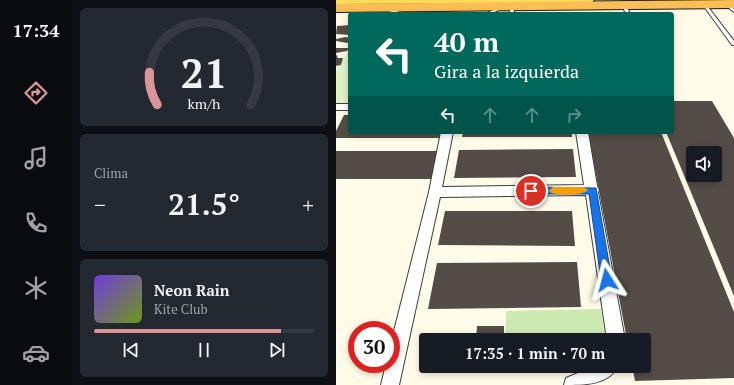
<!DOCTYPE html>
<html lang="es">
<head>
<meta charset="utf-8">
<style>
  body { margin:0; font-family:"PT Serif",serif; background:#242831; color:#f1f3f6; height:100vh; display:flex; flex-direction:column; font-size:15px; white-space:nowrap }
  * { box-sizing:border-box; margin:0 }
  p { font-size:13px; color:#9ea1a6 }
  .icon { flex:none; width:22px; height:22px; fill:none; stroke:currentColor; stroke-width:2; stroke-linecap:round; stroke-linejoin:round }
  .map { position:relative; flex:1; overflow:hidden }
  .drawer { display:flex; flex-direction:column; gap:8px; padding:8px; background:#0d0f14; width:264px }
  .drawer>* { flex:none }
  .banner { position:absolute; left:12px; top:12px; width:326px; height:122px; border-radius:4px; box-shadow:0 2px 6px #0003; background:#00695c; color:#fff; overflow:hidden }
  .controls { position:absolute; left:350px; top:146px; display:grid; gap:8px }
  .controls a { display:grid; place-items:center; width:36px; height:36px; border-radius:4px; background:#171b24; box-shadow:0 2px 6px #0003; font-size:20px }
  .speed { position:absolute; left:12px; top:321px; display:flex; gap:8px; font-size:20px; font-weight:700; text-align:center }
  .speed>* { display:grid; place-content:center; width:52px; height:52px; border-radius:50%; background:#171b24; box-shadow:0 2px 6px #0003; line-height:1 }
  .speed .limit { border:6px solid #d22; background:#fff; color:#111 }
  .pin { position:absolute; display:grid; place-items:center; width:34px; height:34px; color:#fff; margin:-17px; border:2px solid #fff; border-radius:50%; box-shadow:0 1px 4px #0007 }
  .me { position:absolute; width:44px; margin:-22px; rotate:351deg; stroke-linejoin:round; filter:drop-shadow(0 0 3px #0008) }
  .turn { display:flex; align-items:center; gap:14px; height:84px; padding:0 20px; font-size:18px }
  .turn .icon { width:52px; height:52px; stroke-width:2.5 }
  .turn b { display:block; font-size:28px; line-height:34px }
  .lanes { display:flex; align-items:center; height:38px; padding:0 20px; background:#0003; justify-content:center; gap:20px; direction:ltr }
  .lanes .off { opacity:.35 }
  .big { font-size:30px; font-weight:600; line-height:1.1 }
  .drawer .widget { flex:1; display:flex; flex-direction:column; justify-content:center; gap:6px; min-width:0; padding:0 14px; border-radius:6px; background:#242831 }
  .drawer .dial { align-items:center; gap:0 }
  .dial svg { height:104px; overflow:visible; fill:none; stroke:#363941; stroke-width:7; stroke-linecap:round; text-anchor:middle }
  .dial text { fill:#f1f3f6; stroke:none }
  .song { display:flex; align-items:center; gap:12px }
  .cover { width:48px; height:48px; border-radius:6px; background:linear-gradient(135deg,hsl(260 70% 55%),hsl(80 70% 35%)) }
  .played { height:4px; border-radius:2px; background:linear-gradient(90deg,#d99497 85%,#363941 85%) }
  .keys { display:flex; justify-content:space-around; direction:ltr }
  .heat { display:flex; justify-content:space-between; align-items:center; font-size:22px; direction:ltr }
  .trip { position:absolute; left:83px; top:333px; width:232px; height:40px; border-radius:4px; background:#171b24; box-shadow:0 2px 6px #0003; font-weight:600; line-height:40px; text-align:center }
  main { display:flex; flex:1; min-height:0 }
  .menu { display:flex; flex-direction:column; width:72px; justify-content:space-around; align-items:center; background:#090b0e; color:#9ea1a6 }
  .menu .icon { width:28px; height:28px }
  .menu .on { color:#d99497 }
  .menu b { font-size:18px; color:#f1f3f6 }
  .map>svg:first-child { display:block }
</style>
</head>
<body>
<main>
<nav class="menu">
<b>17:34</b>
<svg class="icon on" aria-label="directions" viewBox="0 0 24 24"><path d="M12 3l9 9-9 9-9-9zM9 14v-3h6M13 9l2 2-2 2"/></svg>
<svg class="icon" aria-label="music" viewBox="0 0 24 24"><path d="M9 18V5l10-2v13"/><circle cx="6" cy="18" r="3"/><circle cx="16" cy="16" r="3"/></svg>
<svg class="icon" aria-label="phone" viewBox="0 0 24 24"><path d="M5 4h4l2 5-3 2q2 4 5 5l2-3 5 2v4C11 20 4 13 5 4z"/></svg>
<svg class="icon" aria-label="climate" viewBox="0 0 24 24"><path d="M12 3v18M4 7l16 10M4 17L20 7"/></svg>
<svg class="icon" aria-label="car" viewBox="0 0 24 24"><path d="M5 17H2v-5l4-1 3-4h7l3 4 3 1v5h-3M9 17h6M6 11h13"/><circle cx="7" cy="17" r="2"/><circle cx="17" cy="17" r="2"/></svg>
</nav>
<section class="drawer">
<div class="widget dial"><svg viewBox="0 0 100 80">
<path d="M14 69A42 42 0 1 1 86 69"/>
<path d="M14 69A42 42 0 0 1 8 44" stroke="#d99497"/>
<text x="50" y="56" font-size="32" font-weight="700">21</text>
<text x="50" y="72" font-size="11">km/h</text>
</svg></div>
<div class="widget"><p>Clima</p>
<div class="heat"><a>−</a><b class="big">21.5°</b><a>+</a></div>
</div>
<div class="widget">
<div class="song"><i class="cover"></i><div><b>Neon Rain</b><p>Kite Club</p></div></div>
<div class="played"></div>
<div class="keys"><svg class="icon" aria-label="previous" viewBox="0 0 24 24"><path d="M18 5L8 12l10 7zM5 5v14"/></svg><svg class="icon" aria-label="pause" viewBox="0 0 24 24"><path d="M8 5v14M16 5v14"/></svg><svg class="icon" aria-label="next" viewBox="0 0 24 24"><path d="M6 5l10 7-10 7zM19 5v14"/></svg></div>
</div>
</section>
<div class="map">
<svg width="398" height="385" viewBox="0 0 398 385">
  <rect width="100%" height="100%" fill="#fffbe8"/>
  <path fill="#cce9b2" d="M265,309L269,338L265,340H169L170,311Z"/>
  <path fill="#dff0c4" d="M14,49V105H0V71Z"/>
  <path fill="#534c47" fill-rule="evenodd" d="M14,25L13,35L0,34L1,26Z
    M9,37L14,38V41L11,43L0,41V39Z
    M0,48H13L11,51L0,53Z
    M0,54L2,58H7L5,65L0,66Z
    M336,101H376L398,138V296L330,132H336ZM357,153H379V175H357Z
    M8,115H14V132H108L106,138H0V131Z
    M127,132H236V137H126Z
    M252,132H325L398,312V378L299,381L296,366H308V340H291Z
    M237,149L240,177L118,178L123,150Z
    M0,151H102L96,179H0Z
    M109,211H236L239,246L102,245Z
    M241,262L245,307L92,309L101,263Z
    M141,326H168V340H140Z"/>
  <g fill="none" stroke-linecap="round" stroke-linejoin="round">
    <defs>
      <path id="service" d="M367,3H369L398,41V45H396L367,5Z
        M389,3H391L398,9V12L389,5Z
        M288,4L290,5L294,14H290L286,5Z
        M166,6L169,7L154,14H149Z
        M176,6L178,7V14H174V7Z
        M49,7L66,13L67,14H61L48,9L47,8Z"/>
      <path id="minor" d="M0,104H14V110H0Z
        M105,132H117L106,187L248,185L240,132H252L261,186L263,190L262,192L289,340H271L250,195L104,197L63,385H45L50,364H55V343L93,192Z
        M259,366H282C273,385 248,385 228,385L230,378Z"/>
      <path id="primary" d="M0,0H258L256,2L252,3L0,4Z"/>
      <path id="trunk" d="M398,0V8L0,12V4Z"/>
    </defs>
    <use href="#service" stroke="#3d3d3d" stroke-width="2"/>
    <use href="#minor" stroke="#3d3d3d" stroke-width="2"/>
    <use href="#primary" stroke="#1b1b1b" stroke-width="2"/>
    <use href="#trunk" stroke="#1b1b1b" stroke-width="2"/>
    <use href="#service" fill="#fff" fill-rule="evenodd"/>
    <use href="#minor" fill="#fff" fill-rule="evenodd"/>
    <use href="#primary" fill="#fcdb5b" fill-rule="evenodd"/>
    <use href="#trunk" fill="#fabe54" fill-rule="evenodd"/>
  </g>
  <path fill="#1a73e8" stroke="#114b97" d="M195,187L260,188L276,280L275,284L271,285L267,284L265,280L253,194H195L190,191Z"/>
  <path fill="#f59e0b" d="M217,187H248L252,190C248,196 216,196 212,191Z"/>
</svg>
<div class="controls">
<a><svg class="icon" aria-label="sound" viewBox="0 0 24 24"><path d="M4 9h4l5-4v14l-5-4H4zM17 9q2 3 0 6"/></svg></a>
</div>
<div class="speed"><div class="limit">30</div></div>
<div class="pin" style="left:195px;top:191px;background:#d93025"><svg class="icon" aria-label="arrive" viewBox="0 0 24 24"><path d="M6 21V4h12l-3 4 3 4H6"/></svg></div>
<svg class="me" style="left:271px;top:280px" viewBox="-20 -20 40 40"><path d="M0-17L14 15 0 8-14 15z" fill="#1a73e8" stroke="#fff" stroke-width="4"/></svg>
<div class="trip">17:35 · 1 min · 70 m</div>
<div class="banner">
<div class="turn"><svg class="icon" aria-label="left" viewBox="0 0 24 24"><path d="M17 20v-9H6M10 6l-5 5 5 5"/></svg><div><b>40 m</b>Gira a la izquierda</div></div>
<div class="lanes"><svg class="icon" aria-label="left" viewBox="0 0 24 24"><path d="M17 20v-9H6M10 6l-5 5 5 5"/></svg><svg class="icon off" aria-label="ahead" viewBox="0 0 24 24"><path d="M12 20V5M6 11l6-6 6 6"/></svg><svg class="icon off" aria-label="ahead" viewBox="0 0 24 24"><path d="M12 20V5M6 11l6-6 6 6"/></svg><svg class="icon off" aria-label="right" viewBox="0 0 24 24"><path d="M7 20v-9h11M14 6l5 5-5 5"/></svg></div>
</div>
</div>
</main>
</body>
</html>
